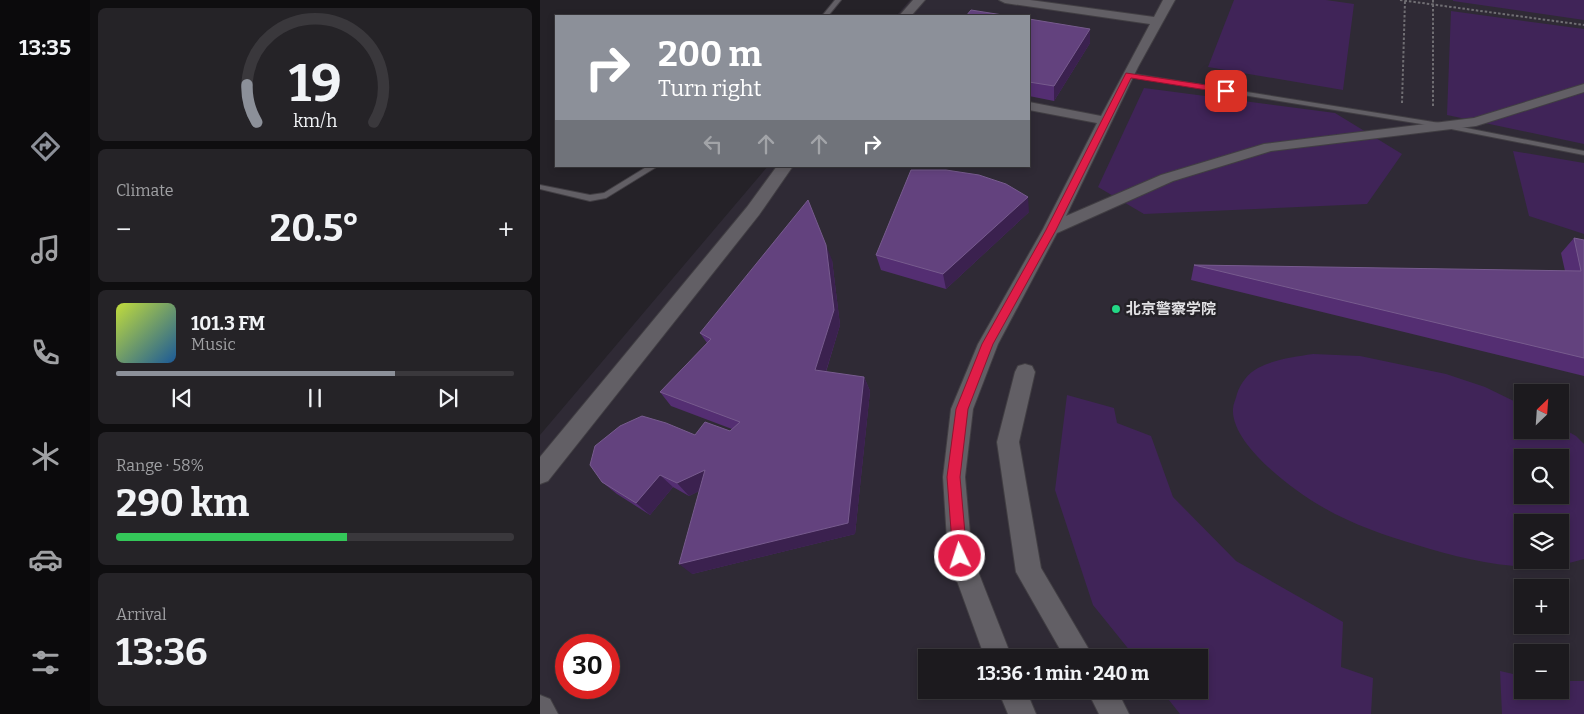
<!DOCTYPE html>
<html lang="en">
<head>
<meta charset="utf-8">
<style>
  body { margin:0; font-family:Bitter,"Noto Sans SC",serif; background:#252327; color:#f1f3f6; height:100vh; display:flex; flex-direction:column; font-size:19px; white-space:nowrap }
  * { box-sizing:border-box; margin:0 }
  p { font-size:16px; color:#a0a1a4 }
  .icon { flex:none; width:28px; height:28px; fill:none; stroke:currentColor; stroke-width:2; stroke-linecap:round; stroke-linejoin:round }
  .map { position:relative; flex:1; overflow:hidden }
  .drawer { display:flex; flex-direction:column; gap:8px; padding:8px; background:#0f0e10; width:450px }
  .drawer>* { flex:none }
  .hud { position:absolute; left:15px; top:15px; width:475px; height:152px; border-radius:0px; box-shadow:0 2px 8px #0003,0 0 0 1px #3a383c; background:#8c9099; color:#fff; overflow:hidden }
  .needle { width:32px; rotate:25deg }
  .controls { position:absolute; left:974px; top:384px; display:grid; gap:10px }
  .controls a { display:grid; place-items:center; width:55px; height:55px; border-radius:0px; background:#1c1a1e; box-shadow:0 2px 8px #0003,0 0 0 1px #3a383c; font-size:25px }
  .speed { position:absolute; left:15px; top:634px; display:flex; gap:10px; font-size:25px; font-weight:700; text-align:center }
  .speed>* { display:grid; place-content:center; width:65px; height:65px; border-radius:50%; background:#1c1a1e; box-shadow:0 2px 8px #0003,0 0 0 1px #3a383c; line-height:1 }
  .speed .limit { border:8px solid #d22; background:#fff; color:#111 }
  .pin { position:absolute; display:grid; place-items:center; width:42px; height:42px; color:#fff; margin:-21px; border-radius:10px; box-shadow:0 2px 8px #0006 }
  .me { position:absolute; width:55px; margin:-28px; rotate:356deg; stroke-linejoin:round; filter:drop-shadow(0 0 4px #0008) }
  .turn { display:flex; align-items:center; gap:18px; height:105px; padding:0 20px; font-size:22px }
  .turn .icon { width:65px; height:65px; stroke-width:2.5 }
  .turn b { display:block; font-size:35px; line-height:42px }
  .lanes { display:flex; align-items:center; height:48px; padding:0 20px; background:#0003; justify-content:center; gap:25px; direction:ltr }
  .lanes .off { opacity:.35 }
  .big { font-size:38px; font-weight:700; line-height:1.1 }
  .drawer .widget { flex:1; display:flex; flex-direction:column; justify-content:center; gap:8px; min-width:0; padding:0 18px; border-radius:8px; background:#252327 }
  .drawer .dial { align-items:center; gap:0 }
  .dial svg { height:130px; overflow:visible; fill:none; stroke:#3a383c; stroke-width:7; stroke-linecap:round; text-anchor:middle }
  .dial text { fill:#f1f3f6; stroke:none }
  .song { display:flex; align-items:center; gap:15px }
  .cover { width:60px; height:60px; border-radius:8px; background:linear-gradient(135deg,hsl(70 70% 55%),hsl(210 70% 35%)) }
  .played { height:5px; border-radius:2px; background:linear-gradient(90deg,#8c9099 70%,#3a383c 70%) }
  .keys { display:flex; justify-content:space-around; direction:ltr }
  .heat { display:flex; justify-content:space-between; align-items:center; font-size:28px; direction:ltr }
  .charge { height:8px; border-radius:4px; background:linear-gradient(90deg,#34c759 58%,#3a383c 0) }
  .trip { position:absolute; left:378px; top:649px; width:290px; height:50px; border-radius:0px; background:#1c1a1e; box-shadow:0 2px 8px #0003,0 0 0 1px #3a383c; font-weight:700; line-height:50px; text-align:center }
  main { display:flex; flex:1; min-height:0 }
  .tabs { display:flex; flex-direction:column; width:90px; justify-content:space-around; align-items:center; background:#0b0a0c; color:#a0a1a4 }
  .tabs .icon { width:35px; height:35px }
  .tabs .active { color:#8c9099 }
  .tabs b { font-size:22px; color:#f1f3f6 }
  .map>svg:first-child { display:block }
</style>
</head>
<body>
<main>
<nav class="tabs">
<b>13:35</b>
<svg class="icon active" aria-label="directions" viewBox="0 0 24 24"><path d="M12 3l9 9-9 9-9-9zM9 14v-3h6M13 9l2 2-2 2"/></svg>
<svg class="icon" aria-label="music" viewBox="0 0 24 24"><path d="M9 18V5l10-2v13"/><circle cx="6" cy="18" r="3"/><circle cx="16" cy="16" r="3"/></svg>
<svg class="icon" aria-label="phone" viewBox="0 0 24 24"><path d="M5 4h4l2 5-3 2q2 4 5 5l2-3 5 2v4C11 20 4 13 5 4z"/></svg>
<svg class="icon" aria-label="climate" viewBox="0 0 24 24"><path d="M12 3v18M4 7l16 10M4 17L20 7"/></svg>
<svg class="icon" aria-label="car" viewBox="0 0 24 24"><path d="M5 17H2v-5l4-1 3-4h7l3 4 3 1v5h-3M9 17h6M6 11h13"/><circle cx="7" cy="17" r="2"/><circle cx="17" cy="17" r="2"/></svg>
<svg class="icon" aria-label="filters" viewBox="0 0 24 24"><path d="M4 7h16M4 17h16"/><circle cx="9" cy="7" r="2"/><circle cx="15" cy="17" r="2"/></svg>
</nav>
<section class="drawer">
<div class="widget dial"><svg viewBox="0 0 100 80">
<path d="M14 69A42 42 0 1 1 86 69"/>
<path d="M14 69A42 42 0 0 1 8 46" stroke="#8c9099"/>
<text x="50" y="56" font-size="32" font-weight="700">19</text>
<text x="50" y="72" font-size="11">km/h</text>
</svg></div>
<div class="widget"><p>Climate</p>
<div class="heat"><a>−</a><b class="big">20.5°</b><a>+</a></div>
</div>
<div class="widget">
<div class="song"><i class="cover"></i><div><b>101.3 FM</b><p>Music</p></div></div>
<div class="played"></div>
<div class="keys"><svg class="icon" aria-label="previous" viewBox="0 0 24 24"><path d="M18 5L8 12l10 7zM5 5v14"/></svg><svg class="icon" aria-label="pause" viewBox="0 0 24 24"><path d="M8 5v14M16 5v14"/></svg><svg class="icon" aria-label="next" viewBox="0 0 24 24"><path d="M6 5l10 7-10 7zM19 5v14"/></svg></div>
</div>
<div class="widget"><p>Range · 58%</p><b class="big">290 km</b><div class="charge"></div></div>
<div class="widget"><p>Arrival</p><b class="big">13:36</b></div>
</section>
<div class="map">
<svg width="1044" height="714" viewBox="0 0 1044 714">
  <rect width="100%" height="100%" fill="#252228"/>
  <path fill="#2f2a35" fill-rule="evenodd" d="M370,0H1044V714H0V435L228,166H489V16H356ZM982,392H1020V430H982ZM982,458H1020V495H982ZM982,522H1020V560H982ZM982,588H1020V625H982ZM26,645H69V688H26ZM982,652H1020V690H982ZM386,658H659V690H386Z"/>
  <path fill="#402458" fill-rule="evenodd" d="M694,0H786L814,4L803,90L668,67Z
    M913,0H1044V20L913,1Z
    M911,11L1044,29V144L907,115Z
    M604,88L795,113L862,154L827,204L604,214L558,187Z
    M973,151L1044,163V234L989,216Z
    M773,354L820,356L906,374L945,387L982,405V430H1020V427L1036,436L1044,444V559C989,576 930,561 877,545C843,535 809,523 779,505C752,489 691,444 693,409C693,404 696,399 697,394C700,384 708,373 718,368C735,359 754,357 773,354ZM982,458H1020V495H982ZM1020,522V560H982V522Z
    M527,395L574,408L577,423L611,436L633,497L696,561L803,622L801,667L833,678L831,714H640L621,690H659V658L595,657L553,605L515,490Z
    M960,671L982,676V690H1020V681H1044V714H962Z"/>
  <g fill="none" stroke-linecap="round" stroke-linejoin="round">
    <defs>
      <path id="lane" d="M295,0H301L288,16H282Z
        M588,73L906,124L1044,151V155L906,128L586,76L585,75Z
        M108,166H118L66,198L50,201L0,189V185L50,195L64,193Z"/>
      <path id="street" d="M373,0H385L371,16H359Z
        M459,0H490L614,17L623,0H635L598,67L526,216L621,175L724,144L934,118L1044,84V92L936,126L731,151L633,181L517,233L458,344L433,409L425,477L432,556L472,658H445L408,556L403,477L411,409L438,344L503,229L557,123L489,110V102L561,116L610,24L465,3Z
        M237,166H253L219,215L8,481L0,484V457L207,207Z
        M485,364L492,366L495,372L479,442L501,568L554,658H525L476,572L457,442L475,372L478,366Z
        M458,690H486L496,714H468Z
        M547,690H577L589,714H559Z
        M0,695L10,699L18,714H0Z"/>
    </defs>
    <use href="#lane" stroke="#413e43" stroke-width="2"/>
    <use href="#street" stroke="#413e43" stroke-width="2"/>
    <path stroke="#706e73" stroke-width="2" stroke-dasharray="2.5 2" stroke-linecap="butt" d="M860,0L1044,25
      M893,0V108
      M862,103L865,0"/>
    <use href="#lane" fill="#625f65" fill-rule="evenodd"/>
    <use href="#street" fill="#625f65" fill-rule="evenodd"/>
  </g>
  <path fill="#542e72" d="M489,19L550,43L514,101L489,96Z
    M489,212L406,289L341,270L336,255Z
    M1034,238L1044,240V376L651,280L654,265L1025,271L1021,253Z
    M292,260L300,325L286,372L324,377L330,391L315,534L152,574L159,491L149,496L133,487L110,515L77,494L62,482L155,435L190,431L192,429L131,406L120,392L167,343L160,333Z"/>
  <path fill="#3b214f" d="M550,29V43L514,101V86Z
    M488,197L489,212L406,289L403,274Z
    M286,245L292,260L300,325L282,384L275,370Z
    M324,377L330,391L315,534L152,574L139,564Z
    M165,470L176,483L149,496L137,483Z
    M120,475L133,487L110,515L96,503Z"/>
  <path fill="#63427e" stroke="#775b8e" d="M431,10L469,16H426Z
    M489,19L550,29L514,86L489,82Z
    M371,170H406L439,175L466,184L488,197L403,274L336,255Z
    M268,200L286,245L294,310L275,370L324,377L308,523L139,564L165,470L137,483L120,475L96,503L62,482L50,465L55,446L80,426L102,416L126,423L155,435L165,422L190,431L200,422L120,392L171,339L160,333Z
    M1034,238L1044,240V358L654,265L1041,271Z"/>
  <path fill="#e11d48" stroke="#92132f" d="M586,73L686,88L689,91L686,93L591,78L516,230L453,344L428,409L420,477L427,556L425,561L420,563L415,561L413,556L407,477L416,409L442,344L506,230Z"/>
  <circle fill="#23d886" stroke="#252228" stroke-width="2" cx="576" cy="309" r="5"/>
  <g text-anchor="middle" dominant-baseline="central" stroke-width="5" stroke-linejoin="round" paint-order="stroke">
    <g font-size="15" font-weight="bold" fill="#e2e1e4" stroke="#252228" text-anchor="start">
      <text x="586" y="309">北京警察学院</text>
    </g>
  </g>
</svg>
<div class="controls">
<a><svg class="needle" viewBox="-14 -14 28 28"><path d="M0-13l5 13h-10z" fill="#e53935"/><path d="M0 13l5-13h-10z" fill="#a0a1a4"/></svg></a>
<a><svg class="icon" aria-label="search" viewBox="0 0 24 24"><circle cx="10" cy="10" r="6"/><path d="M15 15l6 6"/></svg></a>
<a><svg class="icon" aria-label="layers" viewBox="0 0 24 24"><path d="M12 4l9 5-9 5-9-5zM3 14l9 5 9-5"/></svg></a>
<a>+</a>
<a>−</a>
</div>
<div class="speed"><div class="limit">30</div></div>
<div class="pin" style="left:686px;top:91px;background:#d93025"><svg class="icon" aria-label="arrive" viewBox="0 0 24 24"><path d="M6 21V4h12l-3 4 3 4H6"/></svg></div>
<svg class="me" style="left:420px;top:556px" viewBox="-20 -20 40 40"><circle r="17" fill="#e11d48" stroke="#fff" stroke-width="3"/><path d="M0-11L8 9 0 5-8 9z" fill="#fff"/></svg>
<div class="trip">13:36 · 1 min · 240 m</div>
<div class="hud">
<div class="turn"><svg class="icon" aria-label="right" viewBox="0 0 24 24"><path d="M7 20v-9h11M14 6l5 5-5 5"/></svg><div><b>200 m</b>Turn right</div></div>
<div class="lanes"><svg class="icon off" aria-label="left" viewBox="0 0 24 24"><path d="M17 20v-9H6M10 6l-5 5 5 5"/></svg><svg class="icon off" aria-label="ahead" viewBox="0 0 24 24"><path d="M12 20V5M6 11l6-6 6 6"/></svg><svg class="icon off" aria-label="ahead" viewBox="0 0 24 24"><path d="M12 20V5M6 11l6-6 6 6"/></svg><svg class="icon" aria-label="right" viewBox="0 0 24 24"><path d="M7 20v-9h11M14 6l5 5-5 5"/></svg></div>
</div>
</div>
</main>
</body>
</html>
